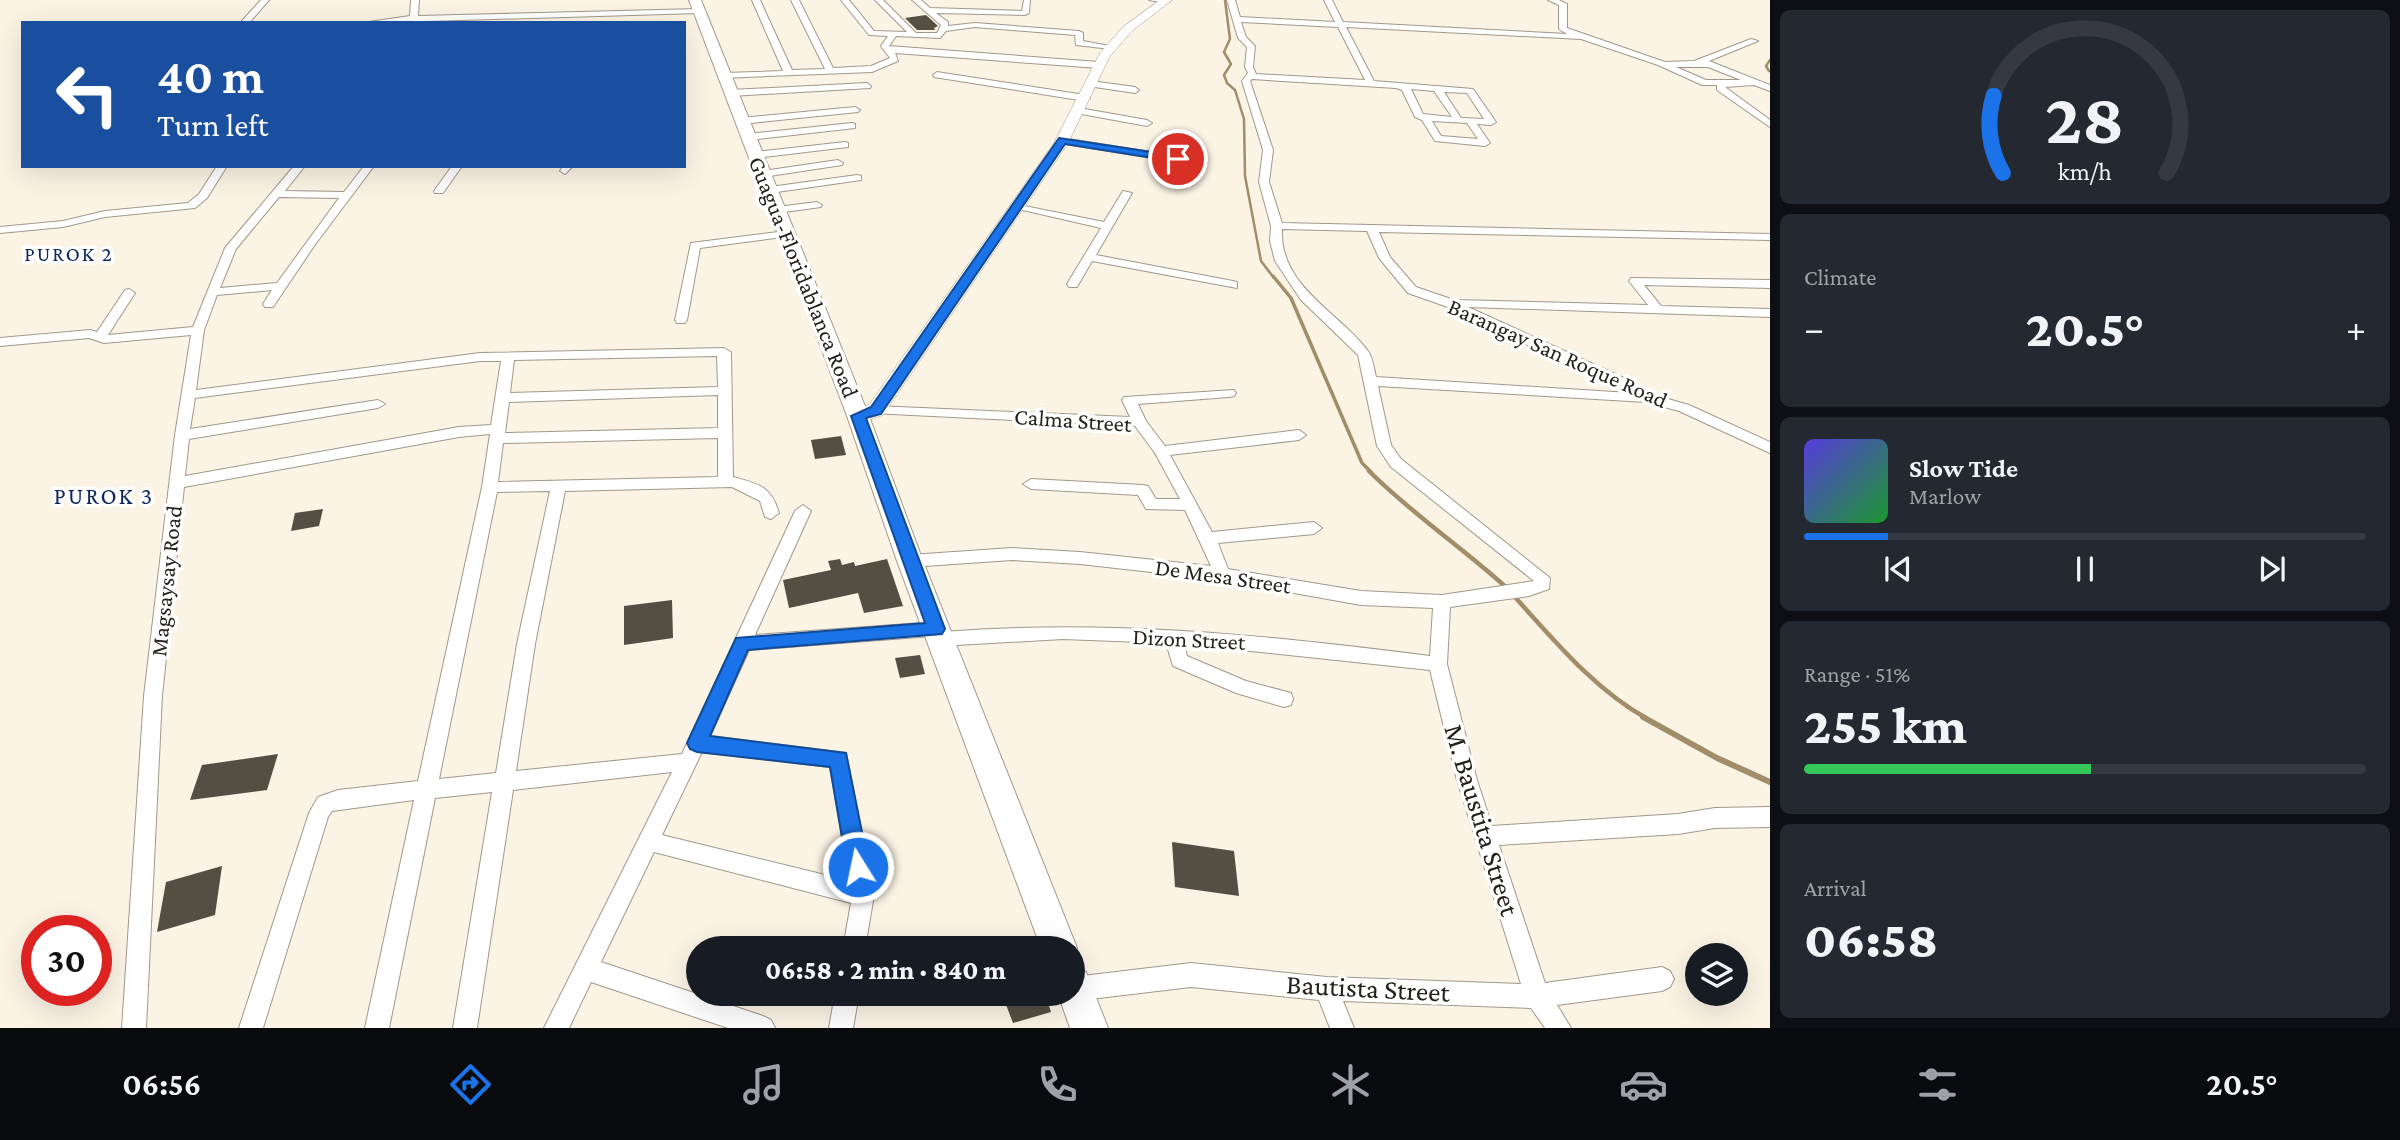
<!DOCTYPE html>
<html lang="en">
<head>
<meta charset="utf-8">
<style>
  body { margin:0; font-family:"Crimson Pro",serif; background:#242831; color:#f1f3f6; height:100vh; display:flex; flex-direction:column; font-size:26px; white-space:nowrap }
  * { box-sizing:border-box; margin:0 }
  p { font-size:23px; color:#9ea1a6 }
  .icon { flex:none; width:38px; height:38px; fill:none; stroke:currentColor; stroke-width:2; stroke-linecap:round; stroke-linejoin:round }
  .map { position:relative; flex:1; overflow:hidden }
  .sheet { display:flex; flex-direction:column; gap:10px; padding:10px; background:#0d0f14; width:630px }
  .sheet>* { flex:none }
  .guide { position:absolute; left:21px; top:21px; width:665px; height:147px; border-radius:0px; box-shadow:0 7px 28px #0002; background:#1a4fa0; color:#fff; overflow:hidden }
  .fabs { position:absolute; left:1685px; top:943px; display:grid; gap:14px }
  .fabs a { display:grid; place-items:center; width:63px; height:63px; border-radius:50%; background:#171b24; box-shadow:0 7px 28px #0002; font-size:35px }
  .speed { position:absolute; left:21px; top:915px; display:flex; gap:14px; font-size:35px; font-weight:700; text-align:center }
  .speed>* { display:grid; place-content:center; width:91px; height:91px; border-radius:50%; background:#171b24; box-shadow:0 7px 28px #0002; line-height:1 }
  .speed .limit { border:10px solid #d22; background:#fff; color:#111 }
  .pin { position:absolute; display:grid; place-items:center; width:60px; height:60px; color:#fff; margin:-30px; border:4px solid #fff; border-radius:50%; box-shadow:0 2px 7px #0007 }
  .me { position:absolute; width:77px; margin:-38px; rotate:350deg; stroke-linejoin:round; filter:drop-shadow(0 0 5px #0008) }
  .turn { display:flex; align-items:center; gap:24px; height:147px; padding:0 21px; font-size:32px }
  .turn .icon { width:91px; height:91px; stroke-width:2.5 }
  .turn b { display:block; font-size:49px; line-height:60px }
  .big { font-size:52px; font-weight:800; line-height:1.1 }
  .sheet .card { flex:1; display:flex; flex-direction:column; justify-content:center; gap:10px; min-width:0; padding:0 24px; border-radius:10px; background:#242831 }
  .sheet .dial { align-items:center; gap:0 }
  .dial svg { height:182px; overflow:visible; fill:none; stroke:#363941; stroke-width:7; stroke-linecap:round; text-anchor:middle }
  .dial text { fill:#f1f3f6; stroke:none }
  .song { display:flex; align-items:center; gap:21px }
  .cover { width:84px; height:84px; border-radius:10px; background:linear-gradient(135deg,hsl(250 70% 55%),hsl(130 70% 35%)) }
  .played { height:7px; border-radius:4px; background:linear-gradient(90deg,#1a73e8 15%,#363941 15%) }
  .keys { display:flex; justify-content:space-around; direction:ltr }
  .heat { display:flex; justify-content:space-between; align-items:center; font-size:38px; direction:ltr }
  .charge { height:10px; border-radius:5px; background:linear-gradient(90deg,#34c759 51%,#363941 0) }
  .trip { position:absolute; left:686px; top:936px; width:399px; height:70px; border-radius:35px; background:#171b24; box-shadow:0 7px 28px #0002; font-weight:800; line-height:70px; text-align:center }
  .dock { display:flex; height:112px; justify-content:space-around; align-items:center; background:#090b0e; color:#9ea1a6 }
  .dock .icon { width:49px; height:49px }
  .dock .selected { color:#1a73e8 }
  .dock b { font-size:32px; color:#f1f3f6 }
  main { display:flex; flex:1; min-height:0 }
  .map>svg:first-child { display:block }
</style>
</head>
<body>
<main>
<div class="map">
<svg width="1770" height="1028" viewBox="0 0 1770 1028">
  <rect width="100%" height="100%" fill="#fbf3e4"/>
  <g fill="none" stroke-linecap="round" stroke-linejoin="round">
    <path stroke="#a18d68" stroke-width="2.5" d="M1225,0L1230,39L1224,52L1231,64L1224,75L1227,83L1235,90L1244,119L1245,176L1261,261L1274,278
      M1769,71L1766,66L1770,60"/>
    <path stroke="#a18d68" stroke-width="3.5" d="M1273,276L1291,298L1362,463L1371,472"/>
    <path stroke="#a18d68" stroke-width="4.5" d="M1369,471C1412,514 1463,548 1508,589
      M1514,596C1554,640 1594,689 1646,718"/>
    <path stroke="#a18d68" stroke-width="6" d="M1643,717L1717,758L1770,782"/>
  </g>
  <path fill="#554e42" d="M926,15L938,26L934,28L935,30H917L905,18Z
    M841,436L846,455L815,459L811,440Z
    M323,509L319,526L291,531L295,513Z
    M840,559L842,565L854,562L855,566L887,559L903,606L864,613L858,593L789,608L783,580L831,570L828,561Z
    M672,600L673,638L624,645V606Z
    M920,655L925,674L900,678L895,658Z
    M278,754L267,790L190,800L202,765Z
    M1172,842L1234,851L1239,896L1175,887Z
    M222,866L215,915L157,932L166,882Z
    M1032,994H1045L1051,1012L1013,1023L1005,1002Z"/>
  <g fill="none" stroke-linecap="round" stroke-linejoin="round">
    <defs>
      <path id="street" d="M261,0H269L249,23H240Z
        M411,0H419L418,16L699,9L703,11L699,13L362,23L410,16Z
        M752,0H760L792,70L825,69L791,0H799L833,68L871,66L890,58L881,46L888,36L869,35L841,0H849L874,31L907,32L875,0H883L916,33H937L941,25L912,0H921L930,8L1022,11L1024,0H1030L1029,13L1025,15L936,13L948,22V26L975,23L1079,31L1083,33V41L1115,47L1111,49L1076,45L1075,35L975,27L946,31L940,38L896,36L889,46L1099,62L1103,65L1099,68L895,53L898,61L872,72L721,78L720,76L724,73L783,71Z
        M1149,0H1169L1170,1L1166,3Z
        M1227,0H1235L1240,17L1335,22L1324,0H1332L1343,22L1567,34L1559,29V5L1548,0H1559L1567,4V28L1665,62L1694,61L1751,39L1758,41L1709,61L1770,85V91L1754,85L1725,87L1770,120V127L1717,90V85H1702L1658,65L1581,39L1346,27L1374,81L1473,89L1496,122L1491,125L1477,124L1490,143L1485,146L1435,141L1422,120L1415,117L1402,90L1396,88L1252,79L1250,81L1273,150L1269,182L1282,223L1770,234V240L1379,232L1390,257L1416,287L1454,300L1648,305L1629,281L1631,278L1770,280V288L1644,285L1661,306L1770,309V317L1468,307L1624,378L1654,395L1689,405L1770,442V453L1679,411L1646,402L1378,386L1391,445L1401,459L1550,578L1549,589L1529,596L1450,607L1447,664L1477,780L1492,826L1678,814L1715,808L1770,807V827L1715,828L1678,834L1499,845L1545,983L1662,967L1670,971L1674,979L1670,987L1662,991L1557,1005L1571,1028H1545L1531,1008L1343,1001L1354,1028H1330L1319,1000L1191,987L1074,1001L1066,997L1064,994H1073L1074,977L1191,963L1327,977L1521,984L1457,780L1430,670L1184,644L1187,656L1246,681L1291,693L1293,699L1291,705L1284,707L1236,693L1173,666L1166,643L1063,639L939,646L933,644L932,636L749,650L710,736L846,753L874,895L865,948H843L851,903L654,852L601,962L763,1016L771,1020L775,1028H728L591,982L569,1028H544L672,772L513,790L477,1028H453L492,792L435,798L389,1028H365L414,800L332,811L328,817L263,1028H239L309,813L318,797L338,790L418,781L482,487L490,434L459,437L184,487L162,696L146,1028H122L144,696L175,435L191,335L104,343L89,338L0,346V338L90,330L97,332L125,290L129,289L135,293L108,335L193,327L225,248L294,166H305L285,191L344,192L364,166H374L314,246L273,307H265L263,304L272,290L217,295L204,330L196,390L480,353L724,348L731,352L733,477C759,484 771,486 779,513L771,519L765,517L760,501L732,487L565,491L535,644L516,771L682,754L795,511L803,505L811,511L755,635L936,622L942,624L943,632C1107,619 1268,635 1430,656L1433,608L1361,605L1222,580L1080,564L1012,560L910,567L904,565L902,561L904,557L910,555L1012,548L1080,552L1211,566L1185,510L1146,509L1138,495L1031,489L1023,484L1031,479L1143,485L1148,486L1156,499H1180L1155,453L1135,426L871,413L869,410L871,407L876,406L1130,417L1122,400L1124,397L1234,390L1236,393L1234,396L1229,397L1138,404L1146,421L1165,446L1299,430L1306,435L1299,440L1170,455L1212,532L1314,522L1322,528L1314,534L1218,543L1228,569L1361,591L1442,595L1534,581L1391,467L1377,446L1358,355L1301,300L1275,261L1270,241L1271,226L1259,182L1263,150L1242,81L1248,73L1245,67L1247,47L1238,38ZM1241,22L1338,27L1365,80L1256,74L1253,67L1255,46L1246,37ZM1676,67H1708L1741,80H1706ZM1411,89L1434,91L1452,117L1423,114ZM1444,92L1467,93L1484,119L1461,118ZM1432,121L1467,123L1478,139L1441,136ZM279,197L339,198L277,283L220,288L236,249ZM1282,229L1367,231L1379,258L1408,293L1445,306L1630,393L1376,377C1374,369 1373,358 1368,351C1339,312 1279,286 1282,229ZM717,356L718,387L510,393L514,360ZM480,361H501L491,425L459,427L185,476L189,439L378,408L385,404L378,400L190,429L195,398ZM718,395V428L505,433L509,402ZM718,438V477L498,482L503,443ZM550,491L517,644L496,773L439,779L497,492ZM702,752L830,767L850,881L662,835Z
        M937,72L1085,95L1090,98L1085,101L934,77L933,75Z
        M1091,81L1135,87L1139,90L1135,93L1088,86L1087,84Z
        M867,83L871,86L870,88L731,96L727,93L731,90Z
        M855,107L860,110L858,112L741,124L736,121L741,118Z
        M1079,108L1147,120L1152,123L1147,126L1076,113V109Z
        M852,123L855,124V128L748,140L743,137L748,134Z
        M1062,138L1202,160L1207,163L1202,166L1059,143L1057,141Z
        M845,142L848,143V147L755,158L750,155L755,152Z
        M838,160L843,163L842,165L763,177L758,174L763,171Z
        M217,166H227L207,198L195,208L105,217L63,227L0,233V227L63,221L105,211L188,203L199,194Z
        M452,166H462L443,193H435L434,191Z
        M563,166H573L565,174L560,171Z
        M857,175L861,176V180L770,193L765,190L770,187Z
        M1123,191L1132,193L1096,255L1233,281L1237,282V288L1092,261L1077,287H1069L1067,284L1101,228L1010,207L1015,204L1104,222Z
        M817,202L822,205L821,207L777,213L772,210L777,207Z
        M786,231L790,232V236L700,248L687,320L685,323H677L675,320L691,243Z
        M835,994H859L853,1028H829Z"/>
      <path id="secondary" d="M1160,0H1172L1132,31L1110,56L1068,143L883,415L858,423L851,421L848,416L851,411L869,405L1054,143L1100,53L1124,26Z"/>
      <path id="primary" d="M689,0H701L869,416L923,561L1077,948L1073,957V948H1041L897,561L847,416Z
        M1073,967L1086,972L1108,1028H1070L1058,994H1073Z"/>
    </defs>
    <use href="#street" stroke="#a0988a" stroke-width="2"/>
    <use href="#secondary" stroke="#a0988a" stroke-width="1"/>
    <use href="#primary" stroke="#a0988a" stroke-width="2"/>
    <use href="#street" fill="#fff" fill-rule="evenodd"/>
    <use href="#secondary" fill="#fff" fill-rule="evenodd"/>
    <use href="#primary" fill="#fff" fill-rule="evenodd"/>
  </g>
  <path fill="#1a73e8" stroke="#114b97" stroke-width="2" d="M1059,138L1178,156L1184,159L1178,162L1065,144L881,414L866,418L945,629L942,634L748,650L710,736L846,753L869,867L866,875L858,878L850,875L847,867L830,767L697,752L690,749L687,743L736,638L925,623L851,416L871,407Z"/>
  <g text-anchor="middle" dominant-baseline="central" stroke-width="7" stroke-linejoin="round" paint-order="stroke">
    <g font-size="21" letter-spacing="2" fill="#0e275b" stroke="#fff">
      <text x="69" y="254">PUROK 2</text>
    </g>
    <g font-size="23" fill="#25221d" stroke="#fff">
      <text transform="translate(804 277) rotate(68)">Guagua-Floridablanca Road</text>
      <text transform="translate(1558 353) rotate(24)">Barangay San Roque Road</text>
      <text transform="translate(1073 420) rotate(4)">Calma Street</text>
      <text transform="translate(1223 576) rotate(8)">De Mesa Street</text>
      <text transform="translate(166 581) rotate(-84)">Magsaysay Road</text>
      <text transform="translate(1189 639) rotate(3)">Dizon Street</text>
    </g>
    <g font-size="24" letter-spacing="2" fill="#0e275b" stroke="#fff">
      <text x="104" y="495">PUROK 3</text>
    </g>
    <g font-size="28" fill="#25221d" stroke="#fff">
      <text transform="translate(1482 820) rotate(73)">M. Baustita Street</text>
      <text transform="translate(1368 988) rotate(3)">Bautista Street</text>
    </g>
  </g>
</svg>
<div class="fabs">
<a><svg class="icon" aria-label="layers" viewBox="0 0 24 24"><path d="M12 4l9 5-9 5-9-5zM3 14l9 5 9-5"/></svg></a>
</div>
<div class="speed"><div class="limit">30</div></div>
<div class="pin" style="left:1178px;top:159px;background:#d93025"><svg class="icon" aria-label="arrive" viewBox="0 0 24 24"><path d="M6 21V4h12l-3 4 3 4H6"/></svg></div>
<svg class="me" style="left:858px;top:867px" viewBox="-20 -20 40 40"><circle r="17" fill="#1a73e8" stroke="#fff" stroke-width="3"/><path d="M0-11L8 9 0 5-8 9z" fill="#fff"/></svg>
<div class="trip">06:58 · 2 min · 840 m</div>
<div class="guide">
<div class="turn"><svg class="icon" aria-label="left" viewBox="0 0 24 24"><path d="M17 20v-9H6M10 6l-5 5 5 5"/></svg><div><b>40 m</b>Turn left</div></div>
</div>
</div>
<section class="sheet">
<div class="card dial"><svg viewBox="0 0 100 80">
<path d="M14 69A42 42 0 1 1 86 69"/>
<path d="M14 69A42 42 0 0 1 10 35" stroke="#1a73e8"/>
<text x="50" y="56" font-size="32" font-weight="700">28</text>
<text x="50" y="72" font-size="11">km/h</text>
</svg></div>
<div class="card"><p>Climate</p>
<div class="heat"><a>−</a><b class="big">20.5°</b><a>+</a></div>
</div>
<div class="card">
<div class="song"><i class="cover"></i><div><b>Slow Tide</b><p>Marlow</p></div></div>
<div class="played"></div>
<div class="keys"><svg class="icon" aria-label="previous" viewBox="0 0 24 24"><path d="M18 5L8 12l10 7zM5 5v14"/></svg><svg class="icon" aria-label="pause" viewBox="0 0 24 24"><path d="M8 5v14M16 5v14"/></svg><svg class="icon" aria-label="next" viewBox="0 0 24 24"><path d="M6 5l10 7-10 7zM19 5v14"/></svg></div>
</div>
<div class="card"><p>Range · 51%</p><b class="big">255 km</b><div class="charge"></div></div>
<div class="card"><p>Arrival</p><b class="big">06:58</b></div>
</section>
</main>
<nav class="dock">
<b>06:56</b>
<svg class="icon selected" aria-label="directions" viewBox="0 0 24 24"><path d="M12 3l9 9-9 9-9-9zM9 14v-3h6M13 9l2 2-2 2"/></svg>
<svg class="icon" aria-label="music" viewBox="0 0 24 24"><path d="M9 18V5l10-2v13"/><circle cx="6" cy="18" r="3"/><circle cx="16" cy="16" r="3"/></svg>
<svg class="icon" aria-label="phone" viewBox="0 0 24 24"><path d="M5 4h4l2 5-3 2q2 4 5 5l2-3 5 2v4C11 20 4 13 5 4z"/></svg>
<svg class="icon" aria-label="climate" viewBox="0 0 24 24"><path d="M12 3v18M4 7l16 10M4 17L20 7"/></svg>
<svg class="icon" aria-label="car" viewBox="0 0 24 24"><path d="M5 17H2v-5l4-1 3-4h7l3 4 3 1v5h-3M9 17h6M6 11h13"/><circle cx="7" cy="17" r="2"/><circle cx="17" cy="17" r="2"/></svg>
<svg class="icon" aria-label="filters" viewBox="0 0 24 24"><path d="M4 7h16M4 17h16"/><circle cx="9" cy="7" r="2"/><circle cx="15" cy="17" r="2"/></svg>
<b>20.5°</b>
</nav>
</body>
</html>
